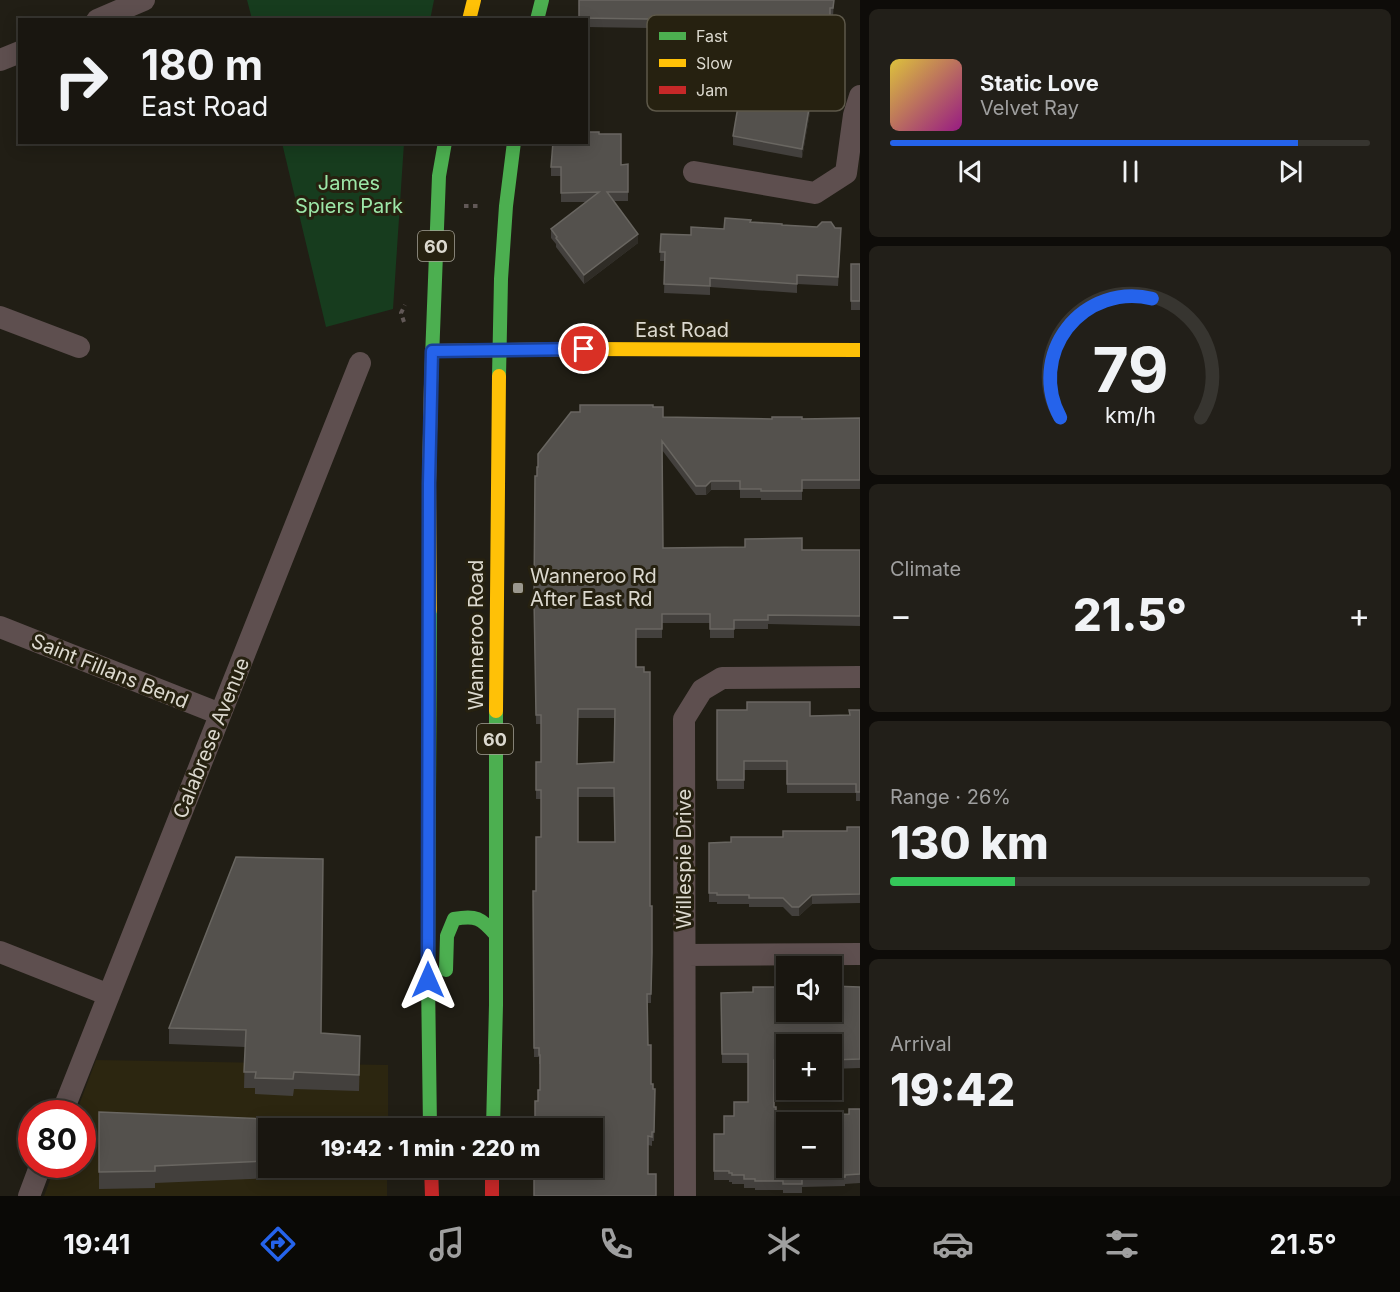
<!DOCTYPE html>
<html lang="en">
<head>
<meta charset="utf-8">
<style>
  body { margin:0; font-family:Inter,sans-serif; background:#221f19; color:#f1f3f6; height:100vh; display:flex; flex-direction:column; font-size:22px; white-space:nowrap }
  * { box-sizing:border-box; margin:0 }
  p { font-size:20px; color:#9f9f9f }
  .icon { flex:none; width:33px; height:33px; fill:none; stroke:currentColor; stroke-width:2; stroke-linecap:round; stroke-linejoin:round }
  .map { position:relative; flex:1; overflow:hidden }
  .drawer { display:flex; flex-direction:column; gap:9px; padding:9px; background:#0e0c09; width:540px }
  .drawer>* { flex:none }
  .hud { position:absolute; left:18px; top:18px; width:570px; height:126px; border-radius:0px; box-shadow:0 3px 15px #0003,0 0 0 2px #373530; background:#191610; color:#f1f3f6; overflow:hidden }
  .controls { position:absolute; left:776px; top:956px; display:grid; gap:12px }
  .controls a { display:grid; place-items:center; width:66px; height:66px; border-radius:0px; background:#191610; box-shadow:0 3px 15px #0003,0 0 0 2px #373530; font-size:30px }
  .speed { position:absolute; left:18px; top:1100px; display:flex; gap:12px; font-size:30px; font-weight:700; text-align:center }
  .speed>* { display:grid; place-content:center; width:78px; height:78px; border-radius:50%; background:#191610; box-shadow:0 3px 15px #0003,0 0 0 2px #373530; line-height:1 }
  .speed .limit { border:9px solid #d22; background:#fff; color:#111 }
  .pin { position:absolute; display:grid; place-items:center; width:51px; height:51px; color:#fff; margin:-26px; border:3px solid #fff; border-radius:50%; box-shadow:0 2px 6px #0007 }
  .me { position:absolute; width:66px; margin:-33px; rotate:0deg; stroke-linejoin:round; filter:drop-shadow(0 0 4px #0008) }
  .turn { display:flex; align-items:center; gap:21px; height:126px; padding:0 24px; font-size:27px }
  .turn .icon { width:78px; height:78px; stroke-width:2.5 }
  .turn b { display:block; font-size:42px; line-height:51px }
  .big { font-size:45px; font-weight:800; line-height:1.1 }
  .drawer .widget { flex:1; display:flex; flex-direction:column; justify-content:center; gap:9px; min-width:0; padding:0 21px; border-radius:9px; background:#221f19 }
  .drawer .dial { align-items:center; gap:0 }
  .dial svg { height:156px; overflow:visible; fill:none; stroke:#373530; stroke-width:7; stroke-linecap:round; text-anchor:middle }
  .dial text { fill:#f1f3f6; stroke:none }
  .song { display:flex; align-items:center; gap:18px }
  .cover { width:72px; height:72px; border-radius:9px; background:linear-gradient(135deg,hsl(50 70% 55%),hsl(310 70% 35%)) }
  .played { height:6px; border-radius:3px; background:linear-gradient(90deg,#2563eb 85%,#373530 85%) }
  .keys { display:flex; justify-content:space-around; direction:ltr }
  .heat { display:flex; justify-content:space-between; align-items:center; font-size:33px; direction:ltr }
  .charge { height:9px; border-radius:4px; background:linear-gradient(90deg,#34c759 26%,#373530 0) }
  .trip { position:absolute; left:258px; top:1118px; width:345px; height:60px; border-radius:0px; background:#191610; box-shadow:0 3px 15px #0003,0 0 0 2px #373530; font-weight:800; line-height:60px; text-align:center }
  .tab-bar { display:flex; height:96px; justify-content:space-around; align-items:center; background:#0a0906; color:#9f9f9f }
  .tab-bar .icon { width:42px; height:42px }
  .tab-bar .current { color:#2563eb }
  .tab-bar b { font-size:27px; color:#f1f3f6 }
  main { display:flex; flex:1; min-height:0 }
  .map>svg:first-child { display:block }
</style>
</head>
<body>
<main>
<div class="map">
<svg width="860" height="1196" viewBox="0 0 860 1196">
  <rect width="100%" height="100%" fill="#211e15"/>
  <path fill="#2c2610" d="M96,1060L388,1065V1128H268V1167H387V1196H44L56,1164H82V1113H76Z"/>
  <path fill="#173c1e" d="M247,0H434L430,20L252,19Z
    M282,143H404L393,309L326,327Z"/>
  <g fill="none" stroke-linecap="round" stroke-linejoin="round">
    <path stroke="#615856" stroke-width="4" stroke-dasharray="4.5 4.5" stroke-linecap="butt" d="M464,206H480
      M404,322L401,313L405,305"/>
    <path stroke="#5e4f4f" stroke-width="22" d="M97,20L144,0
      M0,60L20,52
      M694,172L815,193L846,173L854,115L860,96
      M0,317L79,347
      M0,627L220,714
      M0,952L109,995
      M685,955L860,954
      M62,1113L360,363
      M29,1196L41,1164
      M685,1196L684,719L702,690L722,678L860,677"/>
    <path stroke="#4caf50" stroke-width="14" d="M537,20L542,0
      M499,376L501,279L506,206L514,142
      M431,384L439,176L445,142
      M430,610L428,979L430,1128
      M446,970L447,936L454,919C476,915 481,918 495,934
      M493,1128L496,1005V711"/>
    <path stroke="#ffc107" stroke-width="14" d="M469,20L474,0
      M432,351L584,349L860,350
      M430,610L429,483L431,384
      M496,711L499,376"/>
    <path stroke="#c62828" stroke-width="14" d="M431,1167L432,1196
      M492,1167V1196"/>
  </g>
  <path fill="#43403d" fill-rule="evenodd" d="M579,0H834L833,17H830V35H818L805,102L810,112L802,158L733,145V136L743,80H740V70L746,33L648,30V28L586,27V20H579Z
    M599,134L621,165L628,164V201H613L638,243L584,284L556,247V244L551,238V229L587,202H561V176H551V167Z
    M750,222L782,225L841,237L838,286L797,284V293L710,287V295L664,293L665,261H660L661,234L691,235L724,229Z
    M851,264H860V310H851Z
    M653,407L663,417L772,419L860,418V489H802V500H761V498H740V490H711L706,495H696L662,450L663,548L860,550V626L768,624V629H734V638H710V623H662V638H636V667L650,906H652L651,1003H647L648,1045L651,1084L653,1089H655L654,1141H652V1146L648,1145V1174L656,1196L538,1101L540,1090V1064H539V1057H534L533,891H536L541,837V799H536V762H541V724H536L534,607L537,476L538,467L580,412ZM578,718H614V762L577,764ZM578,797H614L615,842H578Z
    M717,710L810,716L850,715L860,710V801H856V793H787V770H744V789H717Z
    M860,827V903L812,904L799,916H792L783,907H749V904H717V902H709V843L731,842L847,831Z
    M842,987H860V1068L831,1069V1044H786V1069H774V1107L776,1115L849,1114L860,1109V1183L845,1184V1186L802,1187V1193H783V1190H755V1188H744V1184H732V1182H729V1180H714V1134H724L734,1116L748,1102V1063H722L721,993L753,992Z
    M169,1028L321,1033L360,1053L359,1091L294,1089L293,1096L255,1094V1088H244L245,1047L169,1044Z
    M99,1112L268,1128V1167H364V1174L155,1183V1188L99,1189Z"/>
  <path fill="#2f2c26" d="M818,26V35L803,110V101Z
    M810,103V112L802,158V149Z
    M638,234V243L584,284V275Z
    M711,481V490L706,495V486Z
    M812,895V904L799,916V907Z"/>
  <path fill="#54514d" stroke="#696661" stroke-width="1.5" fill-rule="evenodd" d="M579,0H834L833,8H830V26H818L803,101L810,103L802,149L733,136L744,71L740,70L748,25L648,21V19L579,18Z
    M586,132H599V134H621V165L628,164V192H607L638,234L584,275L556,238L557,237L551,229L599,192L561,193V167H551L553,142H586Z
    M725,218L751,220L750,222L782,224V225L817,227L822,222H831L835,228H841L838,277L797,275V284L710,278V286L664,284L665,252H660L661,234L691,235V227L724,229Z
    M851,264H860V301H851Z
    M580,405H653V407H663V417L772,419V417H802V419L860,418V480H802V491H761V489H740V481H711L706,486H696L662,441L663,548L745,547V539L802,538V550H860V616L768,615V620H734V629H710V614H662V629H636V667H644V672H650V906H652V953L651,994H647L648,1045H651V1084H653V1089H655L654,1132H652V1137L648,1136V1174H656V1196H534V1167H592V1128H535V1101H538V1090H540V1055H539V1048H534L533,891H536V837H541V790H536V762H541V715H536L534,598L535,476H537V467H538V454L571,412H580ZM578,709H615L614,762L577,764ZM578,788H614L615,842H578Z
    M747,702H810V716L850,715L849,710H860V792H856V784H787V761H744V780H717V710H747Z
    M847,827H860V894L812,895L799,907H792L783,898H749V895H717V893H709V843L731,842V837H783V831H847Z
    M236,857L323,859L321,1033L360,1036L359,1075L294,1072L293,1079L255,1078L256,1072H244L246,1030L169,1028Z
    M831,986L860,987V1059L831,1060V1044H786V1060H774V1107H776V1115L849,1114V1109H860V1174L845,1175V1177L802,1178V1184H783V1181H755V1179H744V1175H732V1173H729V1171H714V1134H724V1116H734V1102H748V1054H722L721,993L753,992V987H786V1011H831ZM786,1122H831V1167H786Z
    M99,1112L365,1123V1128H268V1161L155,1166V1171L99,1172Z"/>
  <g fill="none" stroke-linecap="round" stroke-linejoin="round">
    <defs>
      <path id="route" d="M428,980L429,483L432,351L584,349"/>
    </defs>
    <use href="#route" stroke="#184099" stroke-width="15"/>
    <use href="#route" stroke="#2563eb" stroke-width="10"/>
  </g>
  <rect fill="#9b988e" stroke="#262110" stroke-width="2" x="512" y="582" width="12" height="12" rx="3"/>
  <g text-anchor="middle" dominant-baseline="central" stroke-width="6" stroke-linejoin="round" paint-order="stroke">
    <g fill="#262110" stroke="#a5a296" stroke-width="1.5">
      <rect x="418" y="231" width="36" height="30" rx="4.5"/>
      <rect x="477" y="724" width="36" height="30" rx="4.5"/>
    </g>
    <g font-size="18" font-weight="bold" fill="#dcd9cf">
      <text x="436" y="246">60</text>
      <text x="495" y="739">60</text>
    </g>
    <g font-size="20" fill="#9de7a8" stroke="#262110">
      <text x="349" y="183">James<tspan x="349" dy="23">Spiers Park</tspan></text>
    </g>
    <g font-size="20" fill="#dcd9cf" stroke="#262110">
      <text x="682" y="330">East Road</text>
      <text transform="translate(476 635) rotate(-90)">Wanneroo Road</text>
      <text transform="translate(110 671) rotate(22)">Saint Fillans Bend</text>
      <text transform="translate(211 738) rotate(-68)">Calabrese Avenue</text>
      <text transform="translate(684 859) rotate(-90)">Willespie Drive</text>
    </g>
    <g font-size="20" fill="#dcd9cf" stroke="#262110" text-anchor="start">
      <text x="530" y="576">Wanneroo Rd<tspan x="530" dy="23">After East Rd</tspan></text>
    </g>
  </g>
  <rect x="647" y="15" width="198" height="96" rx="9" fill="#262110" stroke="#5d5849" stroke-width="1.5"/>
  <rect x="659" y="32" width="27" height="8" fill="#4caf50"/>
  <rect x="659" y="59" width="27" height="8" fill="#ffc107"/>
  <rect x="659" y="86" width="27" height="8" fill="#c62828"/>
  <g font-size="16" fill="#dcd9cf">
    <text x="696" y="42">Fast</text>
    <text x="696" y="69">Slow</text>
    <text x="696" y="96">Jam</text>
  </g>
</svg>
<div class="controls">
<a><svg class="icon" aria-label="sound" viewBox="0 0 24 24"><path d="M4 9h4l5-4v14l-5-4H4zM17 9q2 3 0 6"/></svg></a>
<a>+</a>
<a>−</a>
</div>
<div class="speed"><div class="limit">80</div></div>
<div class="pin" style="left:584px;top:349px;background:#d93025"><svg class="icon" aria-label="arrive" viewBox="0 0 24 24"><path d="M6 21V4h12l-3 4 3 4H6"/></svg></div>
<svg class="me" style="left:428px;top:980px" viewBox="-20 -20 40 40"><path d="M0-17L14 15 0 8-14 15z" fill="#2563eb" stroke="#fff" stroke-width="4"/></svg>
<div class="trip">19:42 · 1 min · 220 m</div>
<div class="hud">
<div class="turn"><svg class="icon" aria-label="right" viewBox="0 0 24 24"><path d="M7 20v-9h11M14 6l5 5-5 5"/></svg><div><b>180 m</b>East Road</div></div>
</div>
</div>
<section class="drawer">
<div class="widget">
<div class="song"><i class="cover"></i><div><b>Static Love</b><p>Velvet Ray</p></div></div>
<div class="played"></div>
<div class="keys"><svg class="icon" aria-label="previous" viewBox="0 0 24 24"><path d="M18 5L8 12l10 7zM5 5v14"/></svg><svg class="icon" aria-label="pause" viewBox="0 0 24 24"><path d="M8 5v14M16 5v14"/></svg><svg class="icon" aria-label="next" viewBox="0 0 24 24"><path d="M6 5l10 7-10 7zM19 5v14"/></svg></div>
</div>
<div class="widget dial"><svg viewBox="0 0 100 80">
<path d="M14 69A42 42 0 1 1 86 69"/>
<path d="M14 69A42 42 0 0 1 61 8" stroke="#2563eb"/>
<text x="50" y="56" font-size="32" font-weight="700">79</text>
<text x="50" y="72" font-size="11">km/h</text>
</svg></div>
<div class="widget"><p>Climate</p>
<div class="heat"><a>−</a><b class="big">21.5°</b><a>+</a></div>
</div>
<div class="widget"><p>Range · 26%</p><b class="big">130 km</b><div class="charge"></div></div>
<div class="widget"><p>Arrival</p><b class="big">19:42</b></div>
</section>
</main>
<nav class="tab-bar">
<b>19:41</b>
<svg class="icon current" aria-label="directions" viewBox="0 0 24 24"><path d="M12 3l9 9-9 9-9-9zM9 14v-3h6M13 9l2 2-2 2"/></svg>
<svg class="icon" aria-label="music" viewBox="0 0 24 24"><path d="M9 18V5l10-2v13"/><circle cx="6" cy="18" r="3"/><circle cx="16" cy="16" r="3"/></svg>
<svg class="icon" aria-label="phone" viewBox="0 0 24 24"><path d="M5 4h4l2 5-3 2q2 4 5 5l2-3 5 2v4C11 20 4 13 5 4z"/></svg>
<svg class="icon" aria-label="climate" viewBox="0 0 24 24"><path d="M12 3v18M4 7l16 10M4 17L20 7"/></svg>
<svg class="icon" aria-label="car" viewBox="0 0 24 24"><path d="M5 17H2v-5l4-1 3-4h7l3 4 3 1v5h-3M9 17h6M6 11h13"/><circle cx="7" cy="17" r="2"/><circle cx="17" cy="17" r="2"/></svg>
<svg class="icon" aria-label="filters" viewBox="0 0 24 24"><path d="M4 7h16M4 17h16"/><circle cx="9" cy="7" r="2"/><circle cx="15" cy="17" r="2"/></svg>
<b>21.5°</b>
</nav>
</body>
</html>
